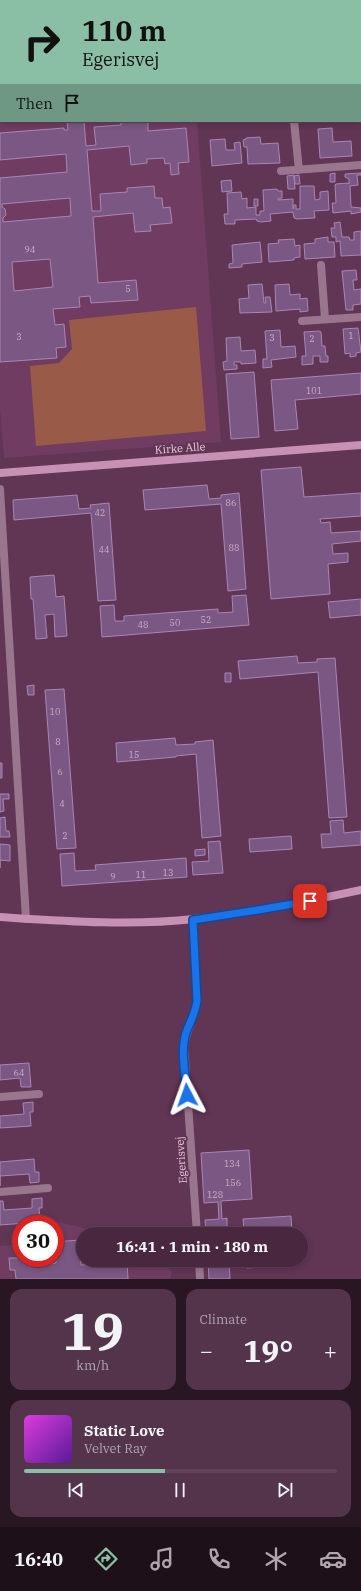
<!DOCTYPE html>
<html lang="en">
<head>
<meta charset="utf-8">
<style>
  body { margin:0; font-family:"IBM Plex Serif",serif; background:#53344a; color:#f1f3f6; height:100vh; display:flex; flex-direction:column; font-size:15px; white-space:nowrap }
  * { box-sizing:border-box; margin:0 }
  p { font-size:13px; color:#b1a6b0 }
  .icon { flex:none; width:22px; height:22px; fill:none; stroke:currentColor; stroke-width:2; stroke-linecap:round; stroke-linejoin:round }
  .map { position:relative; height:1279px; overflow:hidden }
  .details { display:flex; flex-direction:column; gap:10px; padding:10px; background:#281623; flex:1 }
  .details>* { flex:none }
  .guide { position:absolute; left:0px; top:0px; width:361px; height:122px; box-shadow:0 2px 6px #0003,0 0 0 1px #614459; background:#8abfa5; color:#111; overflow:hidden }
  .speed { position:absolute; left:12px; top:1215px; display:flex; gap:8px; font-size:20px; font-weight:700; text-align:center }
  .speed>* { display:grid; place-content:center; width:52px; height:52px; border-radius:50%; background:#49283f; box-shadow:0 2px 6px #0003,0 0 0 1px #614459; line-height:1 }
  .speed .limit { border:6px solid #d22; background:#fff; color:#111 }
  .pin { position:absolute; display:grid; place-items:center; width:34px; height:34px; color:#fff; margin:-17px; border-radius:8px; box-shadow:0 2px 6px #0006 }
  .me { position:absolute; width:44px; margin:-22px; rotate:356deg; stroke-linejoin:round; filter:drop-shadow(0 0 3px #0008) }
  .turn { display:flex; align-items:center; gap:14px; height:84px; padding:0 16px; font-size:18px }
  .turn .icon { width:52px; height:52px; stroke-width:2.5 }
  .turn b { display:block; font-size:28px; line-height:34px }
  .then { display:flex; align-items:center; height:38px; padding:0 16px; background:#0003; gap:8px; font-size:15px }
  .big { font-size:30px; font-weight:700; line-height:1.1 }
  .details .widget { flex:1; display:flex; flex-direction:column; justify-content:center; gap:6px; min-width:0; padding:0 14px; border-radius:12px; background:#53344a }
  .details .dial { align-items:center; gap:0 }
  .dial b { font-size:52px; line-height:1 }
  .song { display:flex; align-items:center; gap:12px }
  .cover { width:48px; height:48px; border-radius:6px; background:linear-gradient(135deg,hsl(300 70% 55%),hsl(270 70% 35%)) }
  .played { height:4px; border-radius:2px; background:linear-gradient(90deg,#8abfa5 45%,#614459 45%) }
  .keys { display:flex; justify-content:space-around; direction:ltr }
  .heat { display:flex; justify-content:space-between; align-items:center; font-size:22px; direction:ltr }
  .details .tiles { flex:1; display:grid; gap:10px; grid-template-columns:1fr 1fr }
  .widget:last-child { grid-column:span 2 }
  .trip { position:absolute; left:76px; top:1227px; width:232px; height:40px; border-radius:20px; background:#49283f; box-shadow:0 2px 6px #0003,0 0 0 1px #614459; font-weight:700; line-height:40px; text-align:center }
  .dock { display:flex; height:64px; justify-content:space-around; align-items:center; background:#1d1019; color:#b1a6b0 }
  .dock .icon { width:28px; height:28px }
  .dock .selected { color:#8abfa5 }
  .dock b { font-size:18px; color:#f1f3f6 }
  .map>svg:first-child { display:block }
</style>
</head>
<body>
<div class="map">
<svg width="361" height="1279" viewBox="0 0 361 1279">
  <rect width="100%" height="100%" fill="#613554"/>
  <path fill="#703c61" d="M0,103L1,121H197L221,442L4,458L0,410Z
    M59,1222L107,1234H83V1260H154L172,1270L170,1279H0V1246L21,1244V1258H55V1225Z"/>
  <path fill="#995b47" d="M196,307L206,431L36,446L30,366L59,363L72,349L69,320Z"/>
  <path fill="#7a5883" stroke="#aa86b4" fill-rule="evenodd" d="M206,0H238V1H206Z
    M0,43H1L0,79Z
    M84,121L86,146L96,145L94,127L121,125V121H148V131L186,128L189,162L178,163L179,174L171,175L170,163L165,164L164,158L147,159V163L131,165L129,146L87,150L92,211H101L100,194L127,192V188L154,186L155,198H162L163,208L170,207L172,223L150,225L151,231L135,232L133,213L93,217L98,283L136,280L138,300L91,303L90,296L79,297L80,307L53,309L55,325L64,324L66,347L56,348L57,358L0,362V178L67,172L66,154L0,160V133L64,128V130H68L67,122ZM70,198L71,216L3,222V218L6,215L5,209L2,207V204ZM50,259L53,287L14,291L12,262Z
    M332,128L333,142L351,141L352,156L320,158L318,129Z
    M260,137L261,144L278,143L280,163L248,164L247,147H244L243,140L246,139V138Z
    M225,139L226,150H235L234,143L240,142L242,163L212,166L210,140Z
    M335,173V182H330V174Z
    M361,173V175H357L358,185L350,186L351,207L361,208V212L351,214V211L333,213L332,203H336L335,185L336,184L348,183L349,184V179L345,177V174Z
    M294,175L295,189H288L287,176Z
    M299,175L300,184H295L294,176Z
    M231,180L232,191L222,192L221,181Z
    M300,186H314L315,200L320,199V192L328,191L329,210L314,211L315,218L297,219L294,218L293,212L270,214L271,221L261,222L257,221L256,219L235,220V224H225L224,214H228L227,193L241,192L242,199L247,198V208L256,207V215H260V211H264L263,190L277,189L278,191H282V198L278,199V200L293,199V209L294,205H296V209H300Z
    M254,199H258V206H254Z
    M340,222L342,237H349L350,240H354V232L361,231V255L341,256L340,241L336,242V237H332L331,228H335L334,223Z
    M328,237V242H334L335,257L305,259L304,244L315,243V239Z
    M294,239L295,246L300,245V257L294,258V260L269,262L268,244L279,243L278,240Z
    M260,242L262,262L242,264V267L229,268V264L233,263L232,245Z
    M356,270L357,280H353L354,290L361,289V304L353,305V310H346L342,271Z
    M262,284L264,303H266L265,297H270L272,312L240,313L239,299L249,298L248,285Z
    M289,284L290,295L300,294V299L307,298L308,311L300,312V309L276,311L275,285Z
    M358,328L361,352L356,353V356L350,357V353L345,354L343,329Z
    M280,330L281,347L295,346L296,357L271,360L272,367L263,368V359H267L265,331Z
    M319,331L321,332L322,346H325L326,356H328V362H320V356H313V364L302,365V356H306L304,332Z
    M240,337L241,351L255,350L256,363L241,364V362H234V365H237V369L224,370L223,362L227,361L226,338Z
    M254,372L259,437L231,439L226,374Z
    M361,373V394L295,400L298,429L275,431L271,380Z
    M301,467L304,497L361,493V516L320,519L321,523L330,522L331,533L361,531V541L332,544L333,554L348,553V562L328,564L330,594L271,599L261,470Z
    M207,485L209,499L221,498V495L239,493L246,589L228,591L221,504L145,510L143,490Z
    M77,495L79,509L91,508L90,505L109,503L116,600L98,601L91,513L14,520L13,500Z
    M54,575L56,597L64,596L67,636L55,637L54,614L45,615L47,638L36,639L33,599H31L30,577Z
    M246,595L249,625L102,637L100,606L114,605L115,621H124V616L218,609V613L233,612L232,596Z
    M361,599V615L330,618L328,602Z
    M297,656L298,663L317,662V659L335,658L347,817L329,818L318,672L240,679L238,661Z
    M225,673H231V682H225Z
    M34,685V695H28L27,686Z
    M64,689L76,848L57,849L45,690Z
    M175,738L176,745L195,744V742L213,740L221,836L202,838L196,754L176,756V757L117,762L116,743Z
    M0,763H2V778H0Z
    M0,794H9V799H3L4,811L0,812Z
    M5,817L6,831H9L10,837H0V818Z
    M343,820L344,833L361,831V845L322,848L321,834H331L330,821Z
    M291,836L292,849L250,852L249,839Z
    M220,841L223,873L193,875L192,862L209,861L208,842Z
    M0,844L10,845V861L0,860V868Z
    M205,849V855L195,856V850Z
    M74,853L75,871L96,870L95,865L186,858L187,877L62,886L60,854Z
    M29,1063L31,1087H21L20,1078L0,1080V1065Z
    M33,1102V1112H30L31,1126L0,1128V1116L24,1114L23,1103Z
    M249,1150L252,1199L221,1201L222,1219L227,1218V1232L244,1231L243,1219L291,1216L292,1234H206L205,1220L219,1219L218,1202L204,1203L201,1153Z
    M34,1159L35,1172H39V1182L30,1183L29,1174L0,1176V1186V1162Z
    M42,1198V1208H39L40,1222L0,1225V1201H3L4,1210L32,1208V1199Z
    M79,1240L81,1265L127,1262L128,1279H16L15,1270H10L9,1258H28V1265L56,1263L55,1242Z
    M208,1260H229L230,1279H209Z
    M247,1260H293L294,1265L247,1268Z"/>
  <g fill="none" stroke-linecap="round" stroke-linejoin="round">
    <path stroke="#99768e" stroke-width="8" d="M13,0V1
      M121,0V1
      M23,1L35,0
      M360,16H361
      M294,121L299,170
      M281,171L361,165
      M321,265L325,319
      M302,321L361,317
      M0,489L26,919
      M193,919L197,1001C194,1017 187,1030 184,1046L197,1234
      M0,1097L39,1094
      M0,1192L48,1188
      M199,1260L200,1279"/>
    <path stroke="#c790b5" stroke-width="8" d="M289,0L290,1
      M360,108L361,110
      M0,473L361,445
      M0,917C63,921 131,926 194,919C250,913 306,902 361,890"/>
  </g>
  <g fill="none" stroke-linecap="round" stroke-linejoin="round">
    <defs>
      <path id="route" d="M187,1095C186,1076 180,1052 186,1033C190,1021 195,1015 197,1001L193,920L258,910L310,901"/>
    </defs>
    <use href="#route" stroke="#114b97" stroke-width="10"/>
    <use href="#route" stroke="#1a73e8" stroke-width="7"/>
  </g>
  <g text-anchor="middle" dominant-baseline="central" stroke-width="4" stroke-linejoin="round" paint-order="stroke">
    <g font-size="9" fill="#caadc5">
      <text x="30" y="249">94</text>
      <text x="128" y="288">5</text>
      <text x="351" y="335">1</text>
      <text x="19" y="336">3</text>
      <text x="272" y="337">3</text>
      <text x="312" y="338">2</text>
      <text x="314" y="390">101</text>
      <text x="231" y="502">86</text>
      <text x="100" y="512">42</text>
      <text x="234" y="547">88</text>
      <text x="104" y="549">44</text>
      <text x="206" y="619">52</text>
      <text x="175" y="622">50</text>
      <text x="143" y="624">48</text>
      <text x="55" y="711">10</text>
      <text x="58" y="741">8</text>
      <text x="134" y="754">15</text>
      <text x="60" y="771">6</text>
      <text x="62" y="803">4</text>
      <text x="65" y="835">2</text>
      <text x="168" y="872">13</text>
      <text x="141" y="874">11</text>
      <text x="113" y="876">9</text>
      <text x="19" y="1072">64</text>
      <text x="232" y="1163">134</text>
      <text x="233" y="1182">156</text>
      <text x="215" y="1194">128</text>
    </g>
    <g font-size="11" fill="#e5c9db" stroke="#613554">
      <text transform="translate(180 448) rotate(-4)">Kirke Alle</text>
      <text transform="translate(181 1160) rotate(-94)">Egerisvej</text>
    </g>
  </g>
</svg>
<div class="speed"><div class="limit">30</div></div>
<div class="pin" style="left:310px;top:901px;background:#d93025"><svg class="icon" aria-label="arrive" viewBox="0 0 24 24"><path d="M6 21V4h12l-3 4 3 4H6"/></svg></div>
<svg class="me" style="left:187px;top:1095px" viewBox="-20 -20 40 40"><path d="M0-17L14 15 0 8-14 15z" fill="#1a73e8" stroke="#fff" stroke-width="4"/></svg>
<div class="trip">16:41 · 1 min · 180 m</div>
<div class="guide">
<div class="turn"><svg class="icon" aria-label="right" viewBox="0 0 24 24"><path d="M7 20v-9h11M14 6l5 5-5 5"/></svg><div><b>110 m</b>Egerisvej</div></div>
<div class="then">Then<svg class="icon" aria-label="arrive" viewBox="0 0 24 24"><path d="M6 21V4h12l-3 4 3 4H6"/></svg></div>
</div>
</div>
<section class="details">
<div class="tiles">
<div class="widget dial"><b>19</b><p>km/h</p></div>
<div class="widget"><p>Climate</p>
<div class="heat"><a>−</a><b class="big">19°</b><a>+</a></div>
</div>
<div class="widget">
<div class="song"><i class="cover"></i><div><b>Static Love</b><p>Velvet Ray</p></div></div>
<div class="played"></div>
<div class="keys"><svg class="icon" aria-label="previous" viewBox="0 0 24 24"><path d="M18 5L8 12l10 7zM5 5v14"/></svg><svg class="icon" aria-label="pause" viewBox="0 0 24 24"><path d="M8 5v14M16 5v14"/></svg><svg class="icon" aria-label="next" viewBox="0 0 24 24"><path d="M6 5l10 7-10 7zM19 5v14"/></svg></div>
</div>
</div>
</section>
<nav class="dock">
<b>16:40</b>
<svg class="icon selected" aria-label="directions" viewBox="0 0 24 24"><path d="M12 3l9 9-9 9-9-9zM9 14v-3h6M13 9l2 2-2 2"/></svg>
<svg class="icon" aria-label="music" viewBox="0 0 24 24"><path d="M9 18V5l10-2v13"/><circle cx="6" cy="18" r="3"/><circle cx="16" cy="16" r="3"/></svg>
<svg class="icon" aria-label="phone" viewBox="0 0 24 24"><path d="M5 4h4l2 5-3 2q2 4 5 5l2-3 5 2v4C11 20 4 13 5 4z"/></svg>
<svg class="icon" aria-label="climate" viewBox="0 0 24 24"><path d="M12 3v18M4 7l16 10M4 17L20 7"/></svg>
<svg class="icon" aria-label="car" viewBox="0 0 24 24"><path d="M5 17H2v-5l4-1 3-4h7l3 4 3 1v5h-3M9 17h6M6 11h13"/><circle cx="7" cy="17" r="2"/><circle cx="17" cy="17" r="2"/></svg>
</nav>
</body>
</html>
